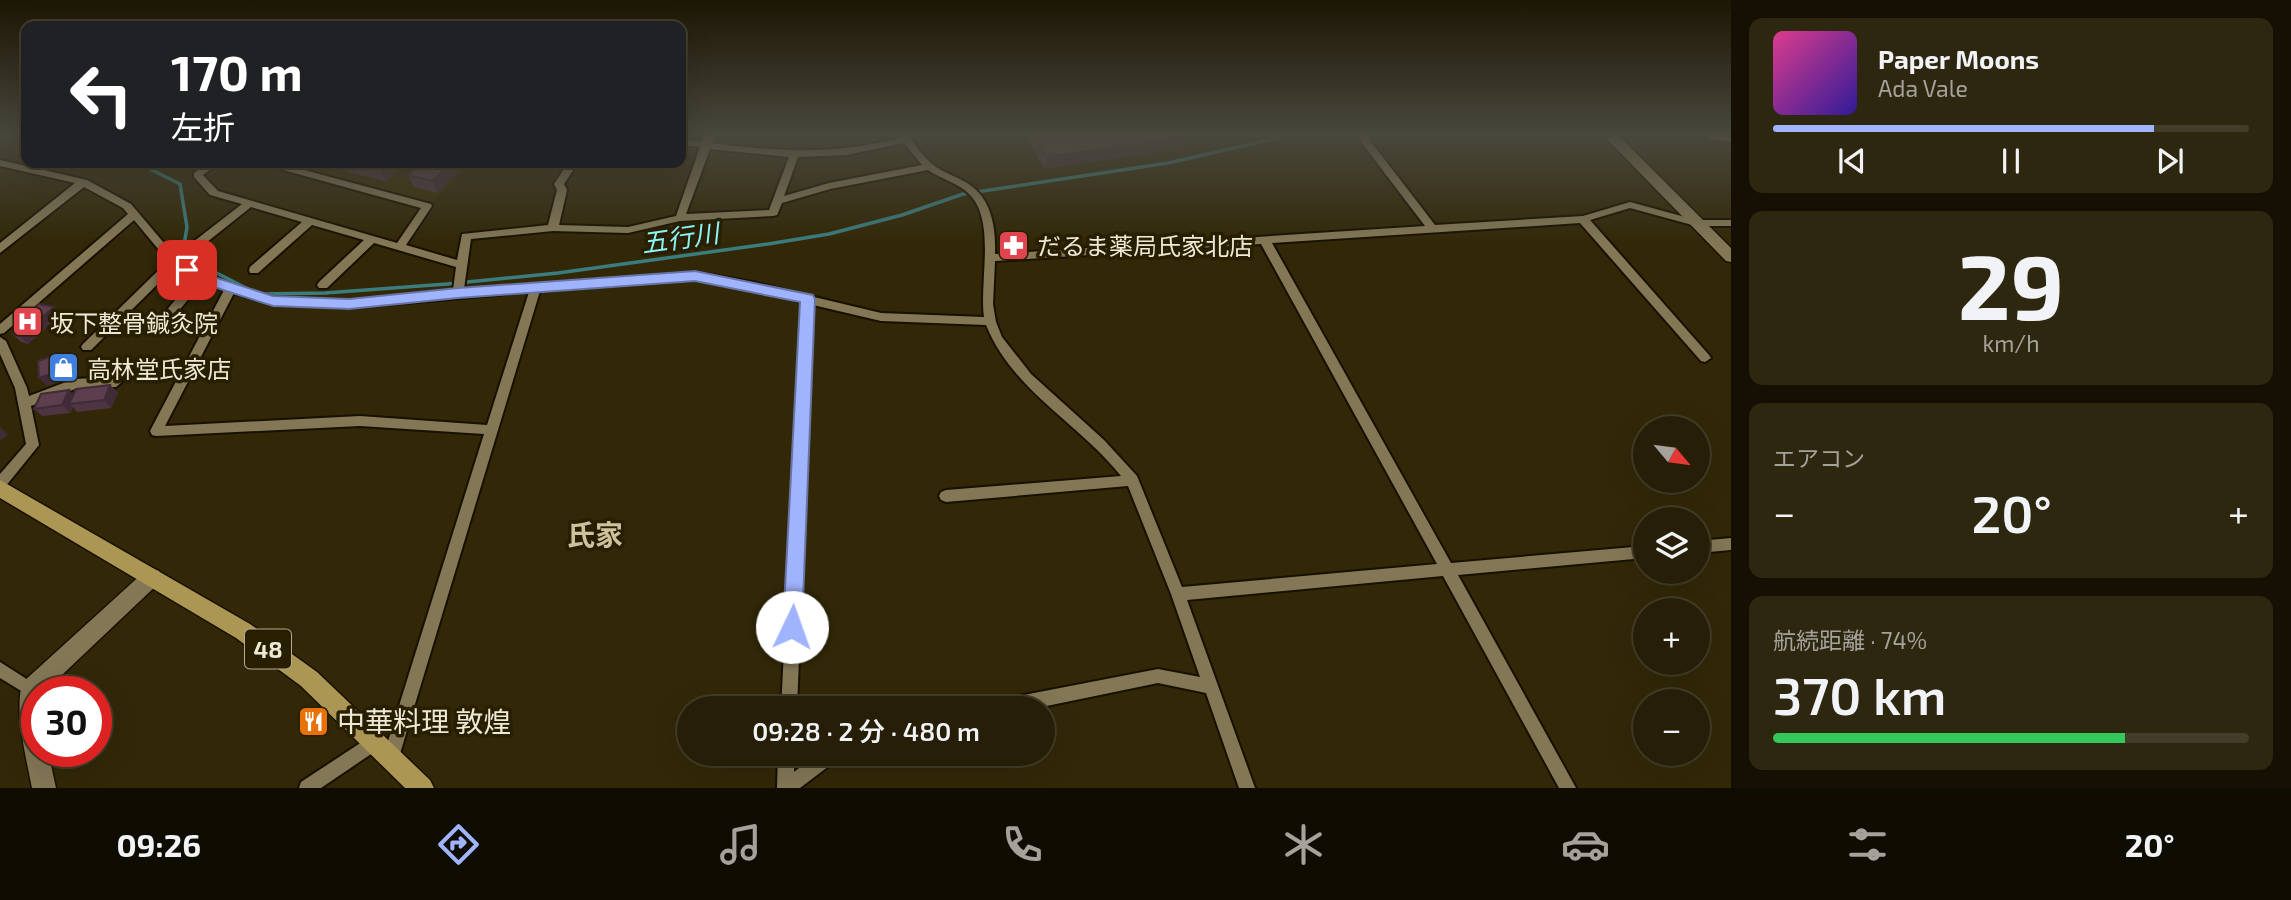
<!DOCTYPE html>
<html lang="ja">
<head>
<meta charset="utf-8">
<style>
  body { margin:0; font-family:"Exo 2","Noto Sans JP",sans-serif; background:#2e2710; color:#f1f3f6; height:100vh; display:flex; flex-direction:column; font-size:26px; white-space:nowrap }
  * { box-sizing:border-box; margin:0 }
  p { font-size:23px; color:#a4a29b }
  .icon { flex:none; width:38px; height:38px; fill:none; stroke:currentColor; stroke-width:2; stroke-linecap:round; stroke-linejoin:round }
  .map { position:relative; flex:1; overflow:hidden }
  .panel { display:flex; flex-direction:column; gap:18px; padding:18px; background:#151003; width:560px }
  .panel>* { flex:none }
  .hud { position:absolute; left:21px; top:21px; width:665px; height:147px; border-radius:14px; box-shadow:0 7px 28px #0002,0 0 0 2px #423c28; background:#202124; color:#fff; overflow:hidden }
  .needle { width:46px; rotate:119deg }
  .controls { position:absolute; left:1633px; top:416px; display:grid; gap:14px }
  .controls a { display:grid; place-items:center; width:77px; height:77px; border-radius:50%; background:#261e06; box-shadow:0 7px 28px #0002,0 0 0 2px #423c28; font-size:35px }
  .speed { position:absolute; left:21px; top:676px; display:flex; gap:14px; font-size:35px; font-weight:700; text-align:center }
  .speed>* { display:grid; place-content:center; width:91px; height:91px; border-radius:50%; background:#261e06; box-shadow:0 7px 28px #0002,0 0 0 2px #423c28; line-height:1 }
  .speed .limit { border:10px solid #d22; background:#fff; color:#111 }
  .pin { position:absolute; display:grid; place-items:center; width:60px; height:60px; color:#fff; margin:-30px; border-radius:14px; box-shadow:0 4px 10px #0006 }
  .me { position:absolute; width:77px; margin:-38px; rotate:3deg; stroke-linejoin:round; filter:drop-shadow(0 0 5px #0008) }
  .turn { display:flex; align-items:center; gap:24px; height:147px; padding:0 35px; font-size:32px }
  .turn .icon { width:91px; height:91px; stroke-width:2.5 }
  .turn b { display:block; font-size:49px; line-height:60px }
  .big { font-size:52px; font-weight:600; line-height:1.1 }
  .panel .widget { flex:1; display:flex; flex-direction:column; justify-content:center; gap:10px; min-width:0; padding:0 24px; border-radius:14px; background:#2e2710 }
  .panel .dial { align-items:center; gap:0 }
  .dial b { font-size:91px; line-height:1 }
  .song { display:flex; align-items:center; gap:21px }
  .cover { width:84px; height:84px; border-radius:10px; background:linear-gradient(135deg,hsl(330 70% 55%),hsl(250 70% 35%)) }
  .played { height:7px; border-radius:4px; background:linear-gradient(90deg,#a0b3fd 80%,#423c28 80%) }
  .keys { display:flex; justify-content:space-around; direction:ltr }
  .heat { display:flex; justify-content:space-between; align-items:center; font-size:38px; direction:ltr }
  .charge { height:10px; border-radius:5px; background:linear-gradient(90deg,#34c759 74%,#423c28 0) }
  .trip { position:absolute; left:677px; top:696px; width:378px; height:70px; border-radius:35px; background:#261e06; box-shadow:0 7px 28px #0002,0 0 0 2px #423c28; font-weight:600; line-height:70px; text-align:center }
  .tab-bar { display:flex; height:112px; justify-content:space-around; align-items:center; background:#0f0c02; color:#a4a29b }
  .tab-bar .icon { width:49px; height:49px }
  .tab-bar .selected { color:#a0b3fd }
  .tab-bar b { font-size:32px; color:#f1f3f6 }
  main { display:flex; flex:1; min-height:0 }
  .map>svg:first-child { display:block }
</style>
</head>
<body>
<main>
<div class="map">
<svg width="1731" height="788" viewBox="0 0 1731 788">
  <rect width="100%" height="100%" fill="#322808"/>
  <path fill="#3a2d03" d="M299,163H471L432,203L296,166Z"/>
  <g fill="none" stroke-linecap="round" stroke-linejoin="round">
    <path stroke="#3b7c7e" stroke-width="3.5" d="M138,163L180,184L187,227L184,245L193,261L250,290
      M261,294L325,293L447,284L558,273L768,244L829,234L902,215L963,194L1168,163L1295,134"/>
    <defs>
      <path id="street" d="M705,134H715L712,143C780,152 833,155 900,138L898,134H908C915,146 924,158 936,167C947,174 960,178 970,185C992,200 996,229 995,254L1425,226L1355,134H1365L1435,225L1583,216L1630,202L1696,220H1731V226H1696L1630,208L1590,220L1709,355L1711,358L1705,362L1701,361L1580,223L1272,243L1451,563L1645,546V558L1458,575L1576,788H1559L1443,576L1187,600L1255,788H1239L1206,693L1158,683L1032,709H985L987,704L993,701L1158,669L1200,677L1171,594L1128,486L946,502L941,500L939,496L941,492L946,490L1121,476C1079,423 1012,390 986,325L881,321L813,305L797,709H781L802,302L752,290L695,280L540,291L399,757L397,763L391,765L385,763L383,757L484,434L360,426L156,436L152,435L150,431L224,290L202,283L161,332H153L151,329L153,326L194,278L175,267L91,350H83L81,347L83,344L168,261L134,220L4,333L0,334V324L128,214L123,208L84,187L0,253V243L75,183L0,166V160L87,180L131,204L175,256L242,204L210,195L194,177V173L208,163H219L203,175L218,191L397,243L421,208L265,165L263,163H278L431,204L432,206L406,245L457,260L462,234L548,225L557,190L554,184L568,163H578L564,184L567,190L559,225L628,227L676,216L700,147L681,145V139L702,142ZM904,143L922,165L829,183L784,196L798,157L846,155ZM710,149L789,157L769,210L686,214ZM928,170C941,179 959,183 970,195C996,222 979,282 984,317L881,313L752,282L695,272L464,289L471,239L553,231L628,233L680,221L773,216L777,215L782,203L830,189ZM251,207L302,222L250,267L249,270L250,273H258L312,225L364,240L319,282L317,285L319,288H327L374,243L456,267L453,290L349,300L273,297L210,277L182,262ZM1261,244L1437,564L1182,587L1137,476L1104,440L1031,374L1002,337L996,322L993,304L995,261ZM529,292L487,425L360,416L165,426L234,293L273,305L349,308Z
        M0,337L6,341L27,388L29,396L74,379L116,377L122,382L116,387L75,389L31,406L39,445L5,487L0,488V474L26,444L15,388L0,354Z
        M1731,538V550L1698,553V541Z
        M0,662L36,685L39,690L36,695L31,697L0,678Z
        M374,734L380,736L382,742L380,748L321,788H299L301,782Z
        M778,754H794V772L817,754H839L837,760L800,788H777Z"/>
      <path id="secondary" d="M1602,134H1617L1731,248V262L1726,261Z
        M152,568L159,571L162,577L159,583L45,691H37V751H48L56,788H32C27,762 13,707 23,682L145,571Z"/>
      <path id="primary" d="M0,480L250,624L317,672L430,780L434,788H405L301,686L236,638L0,498Z"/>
      <path id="highway" d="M1703,134H1731V141L1711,139Z"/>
    </defs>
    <use href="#street" stroke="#181000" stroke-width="4"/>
    <use href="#secondary" stroke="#181000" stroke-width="3"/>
    <use href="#primary" stroke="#181000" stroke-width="3"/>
    <use href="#highway" stroke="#181000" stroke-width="3"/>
    <use href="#street" fill="#837756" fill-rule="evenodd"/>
    <use href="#secondary" fill="#837756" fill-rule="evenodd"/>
    <use href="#primary" fill="#ab9653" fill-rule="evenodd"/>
    <use href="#highway" fill="#c5ab51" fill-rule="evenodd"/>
  </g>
  <path fill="#4f3544" d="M1024,134H1199L1198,138L1185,140L1183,148L1045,169Z
    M321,163H406L386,181L323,166Z
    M465,166L437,193L414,187L408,175Z
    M54,307L61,315L28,344L21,342L13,334L22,327L17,322Z
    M110,385L118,393L111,408L77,412L73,407L70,413L42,416L34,409L74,395Z"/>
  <path fill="#402b37" d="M1179,134H1199L1198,138L1185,140L1183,148L1045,169L1047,157Z
    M381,163H406L386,181L378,165Z
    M451,163H463L465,166L437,193L432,181Z
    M54,307L61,315L28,344L20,336Z
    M61,353L69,361L71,378L47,386L39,378Z
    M110,385L118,393L111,408L104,400Z
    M69,390L76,398L69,404L73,407L70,413L62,405Z
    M0,427L8,435L0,441Z"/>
  <path fill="#5c3e4f" stroke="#402b37" stroke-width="2" d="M1033,134H1185L1186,136L1047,157Z
    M367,163H381L378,165Z
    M421,163H451L432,181L408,175Z
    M39,304L54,307L20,336L13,334L25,324L17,322Z
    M61,353L63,370L39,378L38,361Z
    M110,385L104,400L69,404L76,389Z
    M69,390L62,405L34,409L41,394Z"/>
  <linearGradient id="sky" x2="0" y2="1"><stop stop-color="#1c1604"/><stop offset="0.55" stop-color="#49483d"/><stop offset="1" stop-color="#49483d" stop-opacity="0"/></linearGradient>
  <rect width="1731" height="244" fill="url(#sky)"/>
  <path fill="#a0b3fd" stroke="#6874a4" stroke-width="2" d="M187,265L211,276L273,296L349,299L458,288L695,271L813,295L815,299L802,627L799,633L792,636L786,633L783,627L800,302L695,281L458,298L349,309L273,306L201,283L182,273V266Z"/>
  <defs>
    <symbol id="pharmacy-square" viewBox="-11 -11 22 22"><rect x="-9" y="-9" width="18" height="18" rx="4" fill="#e0444e" stroke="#281e00"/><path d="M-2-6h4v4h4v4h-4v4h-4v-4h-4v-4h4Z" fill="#fff"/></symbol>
    <symbol id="hospital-square" viewBox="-11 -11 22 22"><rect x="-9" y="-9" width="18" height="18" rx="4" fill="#e0444e" stroke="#281e00"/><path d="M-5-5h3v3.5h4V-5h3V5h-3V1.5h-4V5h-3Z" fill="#fff"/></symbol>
    <symbol id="shop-square" viewBox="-11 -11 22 22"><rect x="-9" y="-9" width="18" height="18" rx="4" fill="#3f7fe0" stroke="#281e00"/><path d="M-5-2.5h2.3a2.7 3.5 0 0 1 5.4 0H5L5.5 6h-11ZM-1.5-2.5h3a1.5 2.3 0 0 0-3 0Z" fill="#fff"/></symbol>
    <symbol id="restaurant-square" viewBox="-11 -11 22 22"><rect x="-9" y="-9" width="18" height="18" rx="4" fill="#e8710a" stroke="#281e00"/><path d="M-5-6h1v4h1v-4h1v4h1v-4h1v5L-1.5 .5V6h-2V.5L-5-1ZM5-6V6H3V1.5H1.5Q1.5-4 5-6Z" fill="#fff"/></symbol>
  </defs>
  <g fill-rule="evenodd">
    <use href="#pharmacy-square" x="996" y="228" width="35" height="35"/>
    <use href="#hospital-square" x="10" y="304" width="35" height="35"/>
    <use href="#shop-square" x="46" y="350" width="35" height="35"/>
    <use href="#restaurant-square" x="296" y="704" width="35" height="35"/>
  </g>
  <g text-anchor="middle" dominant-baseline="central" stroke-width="7" stroke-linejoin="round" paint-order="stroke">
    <rect fill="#281e00" stroke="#b3ab96" stroke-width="2" x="245" y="629.5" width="46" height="39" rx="5"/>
    <g font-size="23" font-weight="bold" fill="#eee8d6">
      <text x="268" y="649">48</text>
    </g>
    <g font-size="24" fill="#eee8d6" stroke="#281e00" text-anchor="start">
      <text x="1037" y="245">だるま薬局氏家北店</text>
      <text x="50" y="322">坂下整骨鍼灸院</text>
      <text x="87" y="368">高林堂氏家店</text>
    </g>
    <g font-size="26" font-style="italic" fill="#8cf4f6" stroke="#281e00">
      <text transform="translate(680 237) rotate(-8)">五行川</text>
    </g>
    <g font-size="28" font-weight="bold" fill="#cec19e" stroke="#281e00">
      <text x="595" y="534">氏家</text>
    </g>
    <g font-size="28" fill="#eee8d6" stroke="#281e00" text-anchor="start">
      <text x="337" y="721">中華料理 敦煌</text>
    </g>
  </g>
</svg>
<div class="controls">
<a><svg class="needle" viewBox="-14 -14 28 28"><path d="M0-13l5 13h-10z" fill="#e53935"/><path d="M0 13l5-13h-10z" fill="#a4a29b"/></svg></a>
<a><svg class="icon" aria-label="layers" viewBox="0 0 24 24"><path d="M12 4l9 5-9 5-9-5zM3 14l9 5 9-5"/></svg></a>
<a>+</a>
<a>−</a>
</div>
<div class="speed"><div class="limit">30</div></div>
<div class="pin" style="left:187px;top:270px;background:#d93025"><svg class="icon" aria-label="arrive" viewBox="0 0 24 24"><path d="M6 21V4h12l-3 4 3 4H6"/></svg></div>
<svg class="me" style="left:792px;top:627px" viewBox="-20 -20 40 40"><circle r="19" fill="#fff"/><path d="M0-13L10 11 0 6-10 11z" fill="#a0b3fd"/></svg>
<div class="trip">09:28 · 2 分 · 480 m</div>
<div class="hud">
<div class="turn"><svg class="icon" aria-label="left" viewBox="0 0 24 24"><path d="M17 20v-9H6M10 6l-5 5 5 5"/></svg><div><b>170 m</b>左折</div></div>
</div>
</div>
<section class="panel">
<div class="widget">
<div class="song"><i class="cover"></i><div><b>Paper Moons</b><p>Ada Vale</p></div></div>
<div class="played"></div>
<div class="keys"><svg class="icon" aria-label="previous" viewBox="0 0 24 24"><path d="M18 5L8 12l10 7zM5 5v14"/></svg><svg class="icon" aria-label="pause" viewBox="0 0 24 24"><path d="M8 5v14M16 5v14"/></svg><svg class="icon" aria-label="next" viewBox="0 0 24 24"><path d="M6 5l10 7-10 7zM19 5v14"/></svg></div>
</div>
<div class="widget dial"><b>29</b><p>km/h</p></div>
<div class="widget"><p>エアコン</p>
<div class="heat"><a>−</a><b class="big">20°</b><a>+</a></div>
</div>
<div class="widget"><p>航続距離 · 74%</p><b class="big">370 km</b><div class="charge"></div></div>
</section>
</main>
<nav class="tab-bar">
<b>09:26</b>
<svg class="icon selected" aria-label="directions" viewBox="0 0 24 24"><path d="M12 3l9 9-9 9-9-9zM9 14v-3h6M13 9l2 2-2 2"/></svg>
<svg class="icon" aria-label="music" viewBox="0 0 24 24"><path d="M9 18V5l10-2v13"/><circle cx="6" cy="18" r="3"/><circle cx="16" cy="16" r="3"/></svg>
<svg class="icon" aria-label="phone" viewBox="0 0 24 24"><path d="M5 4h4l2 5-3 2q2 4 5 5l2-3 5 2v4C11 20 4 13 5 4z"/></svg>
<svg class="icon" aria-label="climate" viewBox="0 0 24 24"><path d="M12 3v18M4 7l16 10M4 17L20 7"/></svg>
<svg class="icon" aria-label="car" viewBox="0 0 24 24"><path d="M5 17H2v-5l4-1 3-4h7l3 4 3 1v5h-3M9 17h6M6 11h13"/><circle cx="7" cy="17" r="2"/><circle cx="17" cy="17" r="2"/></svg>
<svg class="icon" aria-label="filters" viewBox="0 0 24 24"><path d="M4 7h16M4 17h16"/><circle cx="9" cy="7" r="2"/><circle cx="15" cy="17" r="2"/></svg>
<b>20°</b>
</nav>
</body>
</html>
